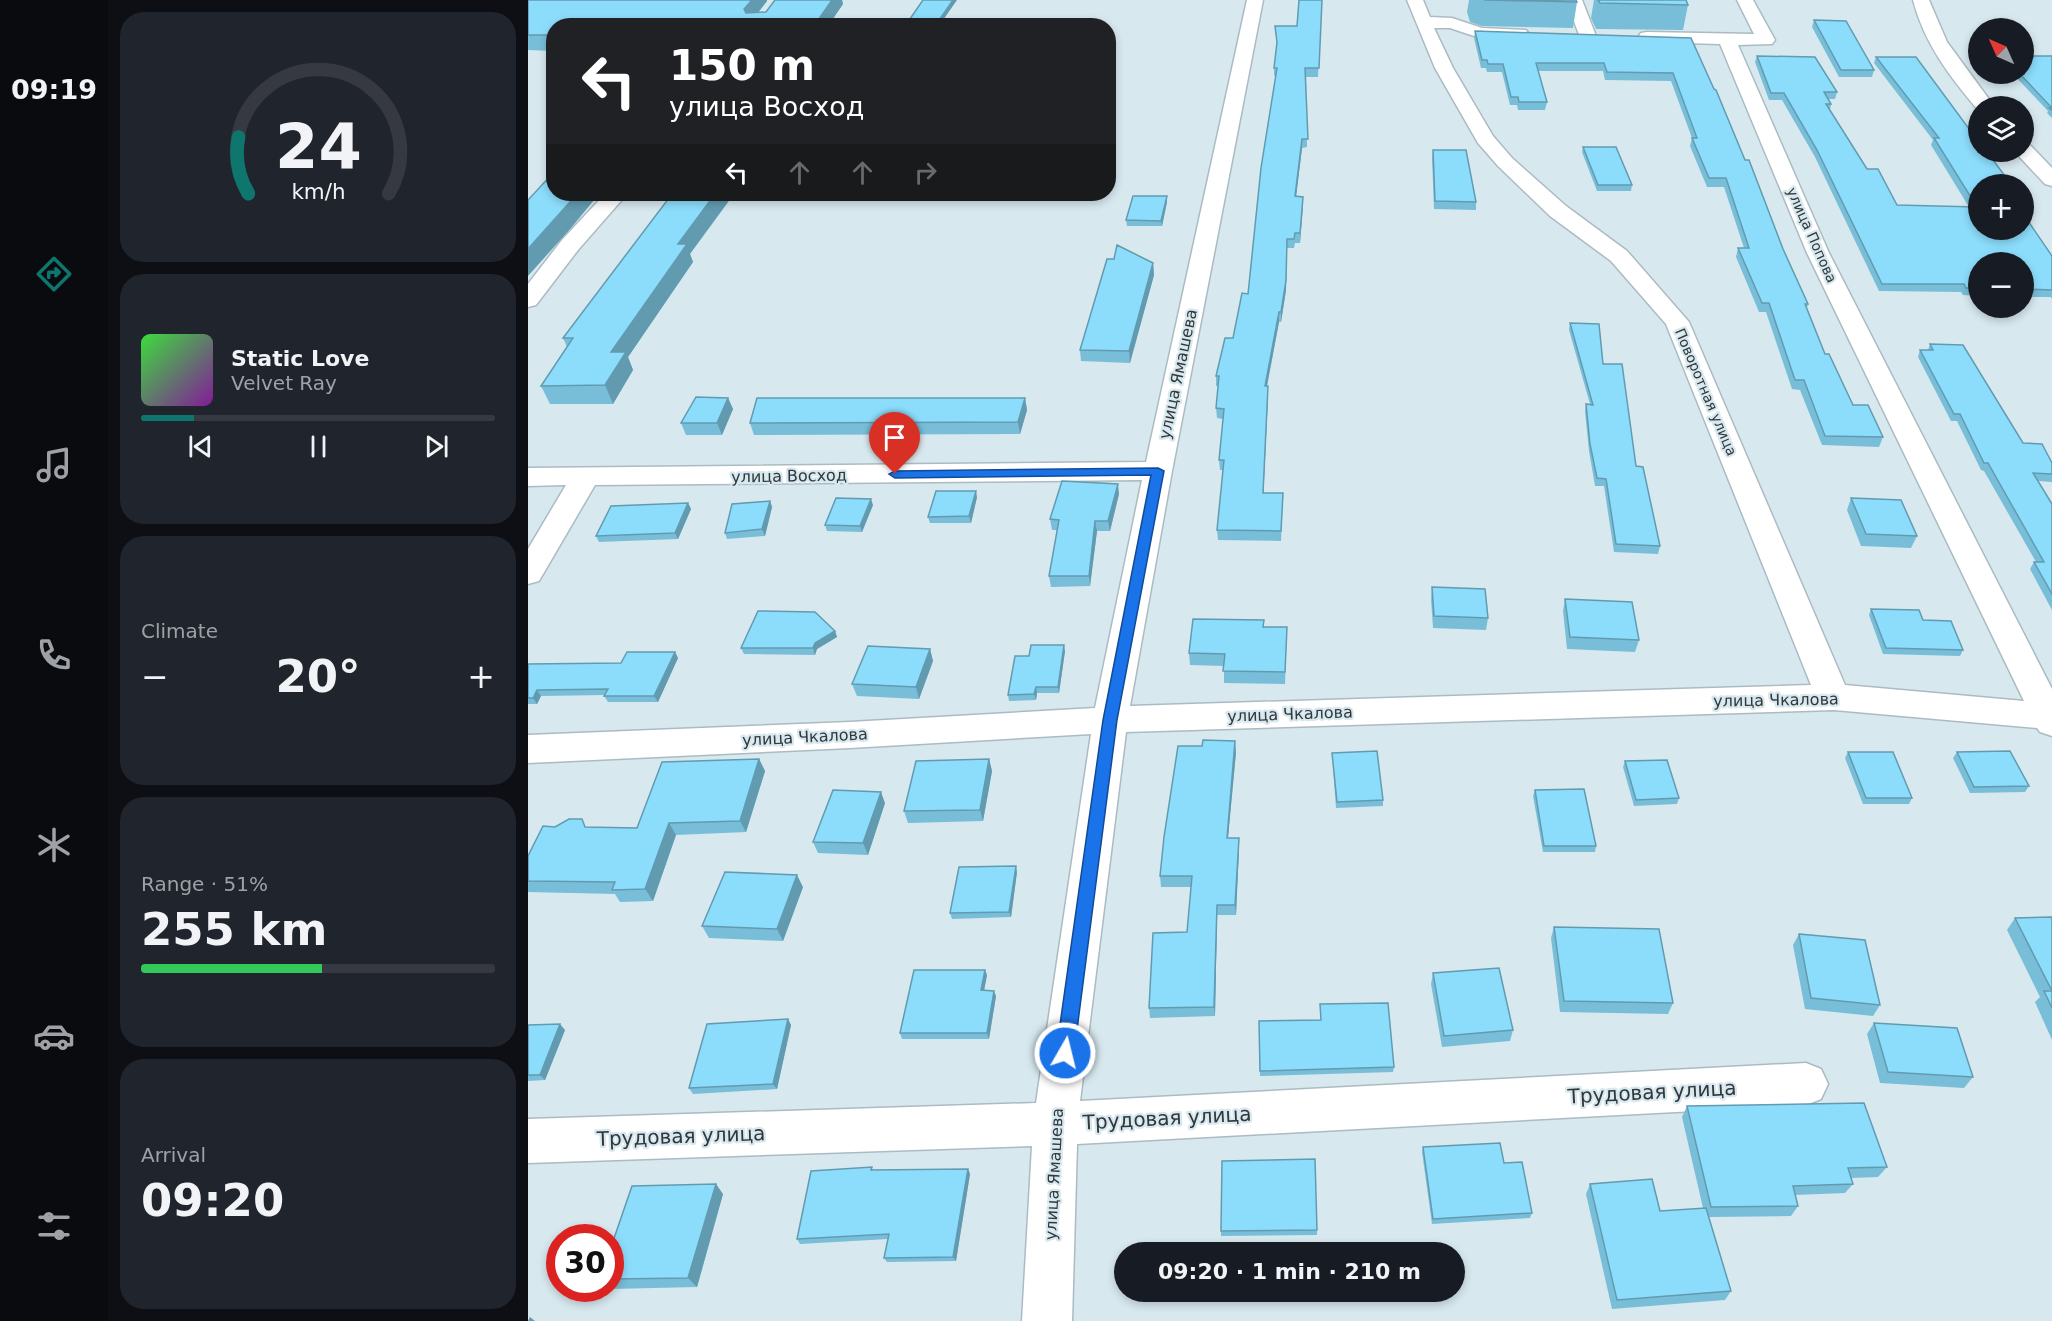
<!DOCTYPE html>
<html lang="en">
<head>
<meta charset="utf-8">
<style>
  body { margin:0; font-family:"DejaVu Sans",sans-serif; background:#20242c; color:#f1f3f6; height:100vh; display:flex; flex-direction:column; font-size:22px; white-space:nowrap }
  * { box-sizing:border-box; margin:0 }
  p { font-size:20px; color:#9ea1a6 }
  .icon { flex:none; width:33px; height:33px; fill:none; stroke:currentColor; stroke-width:2; stroke-linecap:round; stroke-linejoin:round }
  .map { position:relative; flex:1; overflow:hidden }
  .drawer { display:flex; flex-direction:column; gap:12px; padding:12px; background:#0d0f14; width:420px }
  .drawer>* { flex:none }
  .top-card { position:absolute; left:18px; top:18px; width:570px; height:183px; border-radius:24px; box-shadow:0 3px 9px #0003; background:#202124; color:#fff; overflow:hidden }
  .needle { width:39px; rotate:315deg }
  .buttons { position:absolute; left:1440px; top:18px; display:grid; gap:12px }
  .buttons a { display:grid; place-items:center; width:66px; height:66px; border-radius:50%; background:#171b24; box-shadow:0 3px 9px #0003; font-size:30px }
  .speed { position:absolute; left:18px; top:1224px; display:flex; gap:12px; font-size:30px; font-weight:700; text-align:center }
  .speed>* { display:grid; place-content:center; width:78px; height:78px; border-radius:50%; background:#171b24; box-shadow:0 3px 9px #0003; line-height:1 }
  .speed .limit { border:9px solid #d22; background:#fff; color:#111 }
  .pin { position:absolute; display:grid; place-items:center; width:51px; height:51px; color:#fff; margin:-62px -26px; border-radius:50% 50% 50% 0; rotate:-45deg; box-shadow:0 0 6px #0007 }
  .pin .icon { rotate:45deg }
  .me { position:absolute; width:66px; margin:-33px; rotate:8deg; stroke-linejoin:round; filter:drop-shadow(0 0 4px #0008) }
  .turn { display:flex; align-items:center; gap:21px; height:126px; padding:0 24px; font-size:27px }
  .turn .icon { width:78px; height:78px; stroke-width:2.5 }
  .turn b { display:block; font-size:42px; line-height:51px }
  .lanes { display:flex; align-items:center; height:57px; padding:0 24px; background:#0003; justify-content:center; gap:30px; direction:ltr }
  .lanes .off { opacity:.35 }
  .big { font-size:45px; font-weight:600; line-height:1.1 }
  .drawer .widget { flex:1; display:flex; flex-direction:column; justify-content:center; gap:9px; min-width:0; padding:0 21px; border-radius:24px; background:#20242c }
  .drawer .dial { align-items:center; gap:0 }
  .dial svg { height:156px; overflow:visible; fill:none; stroke:#363941; stroke-width:7; stroke-linecap:round; text-anchor:middle }
  .dial text { fill:#f1f3f6; stroke:none }
  .song { display:flex; align-items:center; gap:18px }
  .cover { width:72px; height:72px; border-radius:9px; background:linear-gradient(135deg,hsl(120 70% 55%),hsl(290 70% 35%)) }
  .played { height:6px; border-radius:3px; background:linear-gradient(90deg,#0f766e 15%,#363941 15%) }
  .keys { display:flex; justify-content:space-around; direction:ltr }
  .heat { display:flex; justify-content:space-between; align-items:center; font-size:33px; direction:ltr }
  .charge { height:9px; border-radius:4px; background:linear-gradient(90deg,#34c759 51%,#363941 0) }
  .trip { position:absolute; left:586px; top:1242px; width:351px; height:60px; border-radius:30px; background:#171b24; box-shadow:0 3px 9px #0003; font-weight:600; line-height:60px; text-align:center }
  main { display:flex; flex:1; min-height:0 }
  .tabs { display:flex; flex-direction:column; width:108px; justify-content:space-around; align-items:center; background:#090b0e; color:#9ea1a6 }
  .tabs .icon { width:42px; height:42px }
  .tabs .on { color:#0f766e }
  .tabs b { font-size:27px; color:#f1f3f6 }
  .map>svg:first-child { display:block }
</style>
</head>
<body>
<main>
<nav class="tabs">
<b>09:19</b>
<svg class="icon on" aria-label="directions" viewBox="0 0 24 24"><path d="M12 3l9 9-9 9-9-9zM9 14v-3h6M13 9l2 2-2 2"/></svg>
<svg class="icon" aria-label="music" viewBox="0 0 24 24"><path d="M9 18V5l10-2v13"/><circle cx="6" cy="18" r="3"/><circle cx="16" cy="16" r="3"/></svg>
<svg class="icon" aria-label="phone" viewBox="0 0 24 24"><path d="M5 4h4l2 5-3 2q2 4 5 5l2-3 5 2v4C11 20 4 13 5 4z"/></svg>
<svg class="icon" aria-label="climate" viewBox="0 0 24 24"><path d="M12 3v18M4 7l16 10M4 17L20 7"/></svg>
<svg class="icon" aria-label="car" viewBox="0 0 24 24"><path d="M5 17H2v-5l4-1 3-4h7l3 4 3 1v5h-3M9 17h6M6 11h13"/><circle cx="7" cy="17" r="2"/><circle cx="17" cy="17" r="2"/></svg>
<svg class="icon" aria-label="filters" viewBox="0 0 24 24"><path d="M4 7h16M4 17h16"/><circle cx="9" cy="7" r="2"/><circle cx="15" cy="17" r="2"/></svg>
</nav>
<section class="drawer">
<div class="widget dial"><svg viewBox="0 0 100 80">
<path d="M14 69A42 42 0 1 1 86 69"/>
<path d="M14 69A42 42 0 0 1 9 40" stroke="#0f766e"/>
<text x="50" y="56" font-size="32" font-weight="700">24</text>
<text x="50" y="72" font-size="11">km/h</text>
</svg></div>
<div class="widget">
<div class="song"><i class="cover"></i><div><b>Static Love</b><p>Velvet Ray</p></div></div>
<div class="played"></div>
<div class="keys"><svg class="icon" aria-label="previous" viewBox="0 0 24 24"><path d="M18 5L8 12l10 7zM5 5v14"/></svg><svg class="icon" aria-label="pause" viewBox="0 0 24 24"><path d="M8 5v14M16 5v14"/></svg><svg class="icon" aria-label="next" viewBox="0 0 24 24"><path d="M6 5l10 7-10 7zM19 5v14"/></svg></div>
</div>
<div class="widget"><p>Climate</p>
<div class="heat"><a>−</a><b class="big">20°</b><a>+</a></div>
</div>
<div class="widget"><p>Range · 51%</p><b class="big">255 km</b><div class="charge"></div></div>
<div class="widget"><p>Arrival</p><b class="big">09:20</b></div>
</section>
<div class="map">
<svg width="1524" height="1321" viewBox="0 0 1524 1321">
  <rect width="100%" height="100%" fill="#d7e8ef"/>
  <g fill="none" stroke-linecap="round" stroke-linejoin="round">
    <defs>
      <path id="minor" d="M719,0H735L644,471L602,706L1283,685L1138,324L1083,261L1022,216L970,166L950,143L907,68L879,0H895L902,17L924,18L954,28L998,30L1001,34L998,38L992,39L952,38L922,28H906L925,68L965,136L984,158L1038,206L1099,251L1161,322L1317,685L1496,701L1279,253L1192,44L1119,42L1113,41L1110,37L1113,33L1119,32L1226,34L1209,0H1225L1247,40L1244,44L1210,45L1301,253L1524,689V736L1512,732L1509,728L1306,710L598,732L552,1101L1278,1063L1293,1069L1300,1084L1293,1099L1278,1105L549,1144L544,1321H494L504,1146L0,1163V1119L508,1103L563,734L322,748L0,763V735L322,722L567,708L614,480L67,485L11,581L0,584V549L38,485L0,486V468L618,462Z
        M1038,0H1054L1068,36L1065,40H1053Z
        M1385,0H1401L1419,42L1466,106H1450V110C1422,77 1396,43 1385,0Z
        M1496,144L1503,146L1524,168V186L1517,184L1487,152H1496Z
        M77,194H99L50,250L8,305L0,307V284L34,240Z"/>
    </defs>
    <use href="#minor" stroke="#abbbc2" stroke-width="3"/>
    <use href="#minor" fill="#fff" fill-rule="evenodd"/>
  </g>
  <path fill="#78bed9" d="M0,0L239,1L230,13L238,12L247,0H314L315,4L300,26H26V51L0,50Z
    M794,0L790,77H778L779,147L774,148L768,196L775,197L772,243H767L766,248H759L758,290L753,322H751L739,386L740,396L735,493H755L753,541L690,540L689,530L695,470H692L691,460L695,419L689,418L688,408L690,386H688V376L705,338L720,294L748,76H746V68L749,46L747,26H769Z
    M941,0H1048L1049,2L1045,28L954,26L942,22L939,12Z
    M1066,0H1158L1160,5L1155,30L1068,29L1063,18Z
    M1286,20L1346,70L1344,77H1311L1284,27Z
    M947,31L1163,38L1255,249L1280,304L1279,308L1297,354L1325,405L1355,437L1351,447L1294,445L1272,390L1264,389L1238,312H1231L1208,257L1210,248H1216L1196,187H1179L1162,146L1164,138L1143,81L1077,80L1075,71H1010L1019,102L1017,110H990L989,105H982L974,72H959L958,68H953L946,38Z
    M1229,56L1309,92L1307,99H1300L1303,104L1302,110L1339,169L1369,205L1441,207L1403,145L1405,140L1346,63L1348,57L1450,184L1524,256V299L1523,297H1496V262H1450V296L1435,295L1433,292L1351,291L1287,157L1254,100H1241L1227,62Z
    M1524,56V118L1519,113L1520,111L1485,74H1496Z
    M1055,147L1104,185L1103,191H1069L1054,152Z
    M905,150L948,202V210L906,209L904,158Z
    M639,202L634,226H599L598,220Z
    M162,254L165,262L100,357L105,370L85,404H22L13,386L39,347L35,338Z
    M625,263L626,275L602,363L553,361L552,350Z
    M1042,323L1075,364L1132,546L1130,554L1086,552L1076,486H1067L1061,451L1057,411L1058,404H1062L1041,330Z
    M1402,344L1495,443L1524,463V482L1510,481L1524,504V610L1502,569L1506,562H1508L1456,471L1453,470L1429,421H1423L1390,357L1392,350H1400Z
    M200,398L205,409L194,435H158L153,423Z
    M497,398L499,410L492,434L226,435L222,423Z
    M591,494L582,531H569L562,586L523,587L521,576L529,530H524L522,519Z
    M449,497L443,523H402L400,517Z
    M1323,498L1389,536L1383,548L1333,546L1319,510Z
    M242,501L244,507L237,536L199,539L197,533Z
    M160,503L163,509L150,539L71,542L68,536Z
    M345,505L334,532L299,531L297,525Z
    M904,587L960,618L958,630L905,628L903,599Z
    M1037,599L1111,640L1107,652L1039,649L1035,611Z
    M1343,609L1395,620L1435,650L1432,656L1355,654L1341,615Z
    M736,620V627H759L757,684L696,683V666L662,665L661,653Z
    M307,631L309,637L289,649L287,655L216,654L213,648Z
    M402,649L405,661L391,699L329,696L324,684Z
    M537,651L531,693H509L508,700L481,701L480,695L501,656Z
    M147,652L150,658L130,702H80L76,696L77,695L13,696L9,704H0V664L93,663Z
    M708,752L700,838L711,848L708,915H689L687,1016L622,1018L621,1008L659,932L663,887H633L632,876Z
    M1320,752L1384,798L1381,804H1335L1317,758Z
    M1429,752L1501,786L1497,792L1442,793L1425,758Z
    M804,753L855,800V806L808,808Z
    M231,759L237,771L218,832L148,835L125,901L92,902L87,894L0,892V856L60,827L109,828Z
    M461,759L464,771L455,821L380,823L376,811Z
    M1097,761L1151,798L1149,804L1106,806L1095,767Z
    M1007,790L1068,846L1067,852H1015L1005,796Z
    M357,803L340,855L290,853L285,842Z
    M489,872L483,917L424,919L422,913Z
    M275,887L255,941L181,938L174,926Z
    M1524,917V1040L1507,1002L1512,997L1479,930L1487,918Z
    M1026,927L1145,1003L1140,1014L1032,1012L1023,938Z
    M1271,934L1352,1005L1345,1016L1277,1009L1265,945Z
    M905,973L985,1030L982,1041L914,1047L903,984Z
    M459,975L456,990L468,996L461,1039H374L372,1033Z
    M792,1004L866,1067L865,1072L732,1076L731,1021L793,1020Z
    M260,1019L263,1025L249,1089L165,1094L161,1088Z
    M1346,1023L1445,1077L1436,1088L1352,1083L1339,1034Z
    M0,1025L37,1030L17,1080L0,1081Z
    M1159,1106L1359,1167L1350,1177L1323,1178L1325,1184L1317,1193L1267,1195L1270,1206L1263,1216L1181,1217L1203,1291L1197,1300L1084,1309L1058,1194L1062,1184L1132,1211L1175,1208L1154,1117Z
    M895,1147L976,1163L1004,1213L1002,1218L904,1224L894,1152Z
    M440,1169L442,1174L428,1261L359,1262L356,1258L360,1239L272,1244L269,1239L345,1170Z
    M195,1194L169,1287L82,1289V1250Z
    M789,1230V1235L693,1236V1231Z"/>
  <path fill="#629bb0" d="M224,0H239V1L220,25L216,9Z
    M304,0H314L315,4L300,26H286Z
    M425,0H429L411,26H407Z
    M583,35V40L580,51V44Z
    M774,139V148L767,206V196Z
    M49,194H71L43,228L0,276V249Z
    M187,194H206L162,254L165,262L100,357L105,370L85,404L77,385L83,352L150,244Z
    M639,196V202L634,226L633,221Z
    M775,197V206L772,243V233Z
    M759,239L758,290L753,322V312Z
    M625,263L626,275L602,363L601,351Z
    M751,312V322L737,396V386Z
    M740,386V396L735,503V493Z
    M200,398L205,409L194,435L189,423Z
    M497,398L499,410L492,434L490,422Z
    M590,484L591,494L582,531L580,521Z
    M448,491L449,497L443,523L441,516Z
    M343,499L345,505L334,532L332,526Z
    M242,501L244,507L237,536L234,529Z
    M160,503L163,509L150,539L147,533Z
    M567,521L569,531L562,586L561,576Z
    M307,631L309,637L289,649L287,655L285,648L287,643Z
    M536,645L537,651L531,693L530,687Z
    M402,649L405,661L391,699L388,687Z
    M147,652L150,658L130,702L126,696Z
    M508,687L509,693L508,700L506,694Z
    M9,690L13,696L9,704L5,698Z
    M707,741L708,752L699,848V838Z
    M231,759L237,771L218,832L212,821Z
    M461,759L464,771L455,821L452,810Z
    M353,792L357,803L340,855L335,843Z
    M141,823L148,835L125,901L117,889Z
    M711,838V848L708,915L707,905Z
    M488,866L489,872L483,917L481,912Z
    M269,875L275,887L255,941L249,929Z
    M689,905V915L687,1016L686,1007Z
    M457,970L459,975L455,996L453,990Z
    M466,991L468,996L461,1039L459,1033Z
    M260,1019L263,1025L249,1089L245,1084Z
    M32,1024L37,1030L17,1080L12,1075Z
    M440,1169L442,1174L428,1261L425,1257Z
    M188,1184L195,1194L169,1287L160,1278Z
    M2,1317L7,1321H0Z"/>
  <path fill="#8cddfc" stroke="#629bb0" stroke-width="1.5" d="M0,0H224L216,9L218,13L238,12L247,0H304L286,26H26V35H0Z
    M395,0H425L407,26H377Z
    M771,0H794L791,68H777L780,139H774L767,196L775,197L772,233H767L766,239H759L758,280L753,312H751L737,386H740L735,493H755L753,531L689,530L696,460H691L696,409L688,408L691,376H688L697,338H705L714,293L720,294L733,168L749,68H746L749,42L747,26H769Z
    M956,0H1048L1049,2L957,0Z
    M1070,0H1158L1160,5L1072,3Z
    M1286,20L1318,21L1346,70H1313Z
    M947,31L1163,38L1186,89L1188,90L1217,160H1221L1255,249L1280,304H1277L1297,354H1301L1325,405H1340L1355,437L1297,436L1276,380H1267L1241,303H1234L1210,248H1221L1198,178H1181L1164,138H1169L1145,73L1079,72L1076,63H1008L1019,102H991L990,97H983L975,64H960L959,60H954Z
    M1229,56L1287,57L1309,92H1296L1303,104H1298L1339,169H1350L1369,205L1449,207L1406,138H1411L1348,57H1388L1450,141V152H1459L1483,184H1450V230H1496V215L1524,256V290L1496,289V262H1450V288H1438L1436,284H1354L1289,150L1256,93H1243Z
    M1496,56H1524V110L1521,108H1524L1492,74H1496Z
    M1055,147H1088L1104,185H1070Z
    M905,150H938L948,202L907,201Z
    M26,172V194H49L0,249V200Z
    M144,194H187L150,244H159L83,352H98L77,385L13,386L45,338H35Z
    M605,196H639L633,221L598,220Z
    M589,245L625,263L601,351L552,350L579,259H586Z
    M1042,323L1071,324L1075,364H1094L1108,466L1115,467L1132,546L1088,544L1078,479L1069,478L1062,444L1058,404L1065,405Z
    M1402,344L1435,345L1495,443L1514,444L1524,463V474L1505,473L1524,504V594L1506,562H1516L1460,463H1456L1432,414H1426L1392,350H1405Z
    M168,397L200,398L189,423H153Z
    M229,398H497L490,422L222,423Z
    M534,481L590,484L580,521H567L561,576H521L531,520L522,519Z
    M408,491H448L441,516L400,517Z
    M308,498L343,499L332,526L297,525Z
    M1323,498L1373,500L1389,536L1338,534Z
    M242,501L234,529L197,533L204,504Z
    M160,503L147,533L68,536L83,506Z
    M904,587L957,589L960,618L906,616Z
    M1037,599L1104,602L1111,640L1042,637Z
    M1343,609L1391,610L1395,620L1423,621L1435,650L1358,648Z
    M230,611L287,612L307,631L287,643L285,648H213Z
    M665,619L736,620L735,627H759L757,672L695,671L697,654L661,653Z
    M503,645H536L530,687H508L506,694L480,695L487,656H501Z
    M340,646L402,649L388,687L324,684Z
    M99,652H147L126,696H76L80,689L9,690L5,698H0V664L93,663Z
    M675,740L707,741L699,838H711L707,905H689L686,1007L621,1008L625,933L659,932L664,876H632L636,837L650,746H674Z
    M849,751L855,800L809,802L804,753Z
    M1482,751L1501,786L1446,787L1429,752Z
    M1320,752H1365L1384,798H1338Z
    M231,759L212,821L141,823L117,889L84,890L87,882L0,881V856L15,826L27,827L41,819H54L57,827L109,828L134,762Z
    M461,759L452,810L376,811L388,761Z
    M1139,760L1151,798L1108,800L1097,761Z
    M1056,789L1068,846H1016L1007,790Z
    M305,790L353,792L335,843L285,842Z
    M488,866L481,912L422,913L431,867Z
    M197,872L269,875L249,929L174,926Z
    M1524,917V1008L1516,991H1524L1487,918Z
    M1026,927L1131,929L1145,1003L1036,1001Z
    M1271,934L1337,940L1352,1005L1283,998Z
    M971,968L985,1030L916,1036L905,973Z
    M386,970H457L453,990L466,991L459,1033H372Z
    M860,1003L866,1067L732,1071L731,1021L793,1020L792,1004Z
    M260,1019L245,1084L161,1088L179,1024Z
    M1346,1023L1429,1028L1445,1077L1360,1072Z
    M32,1024L12,1075H0V1025Z
    M1336,1103L1359,1167L1320,1168L1325,1184L1265,1186L1270,1206L1183,1207L1159,1106Z
    M972,1143L976,1163L994,1162L1004,1213L905,1219L895,1147Z
    M787,1159L789,1230L693,1231L694,1161Z
    M344,1167L343,1170L440,1169L425,1257L356,1258L361,1234L269,1239L283,1171Z
    M1124,1179L1132,1211L1178,1208L1203,1291L1089,1300L1062,1184Z
    M188,1184L160,1278L82,1279V1250L104,1186Z"/>
  <path fill="#1a73e8" stroke="#114b97" stroke-width="1.5" d="M630,468L636,471L589,720L546,1053L543,1059L537,1061L531,1059L528,1053L575,720L623,475L367,478L361,474L367,471Z"/>
  <g text-anchor="middle" dominant-baseline="central" stroke-width="4.5" stroke-linejoin="round" paint-order="stroke">
    <g font-size="14" fill="#31373a" stroke="#d7e8ef">
      <text transform="translate(1284 235) rotate(66)">улица Попова</text>
      <text transform="translate(1178 392) rotate(67)">Поворотная улица</text>
    </g>
    <g font-size="16" fill="#31373a" stroke="#d7e8ef">
      <text transform="translate(650 374) rotate(-78)">улица Ямашева</text>
      <text transform="translate(261 476) rotate(-1)">улица Восход</text>
      <text transform="translate(1248 700) rotate(-1)">улица Чкалова</text>
      <text transform="translate(762 714) rotate(-2)">улица Чкалова</text>
      <text transform="translate(277 737) rotate(-3)">улица Чкалова</text>
      <text transform="translate(526 1174) rotate(-87)">улица Ямашева</text>
    </g>
    <g font-size="20" fill="#31373a" stroke="#d7e8ef">
      <text transform="translate(1124 1092) rotate(-3)">Трудовая улица</text>
      <text transform="translate(639 1118) rotate(-3)">Трудовая улица</text>
      <text transform="translate(153 1136) rotate(-2)">Трудовая улица</text>
    </g>
  </g>
</svg>
<div class="buttons">
<a><svg class="needle" viewBox="-14 -14 28 28"><path d="M0-13l5 13h-10z" fill="#e53935"/><path d="M0 13l5-13h-10z" fill="#9ea1a6"/></svg></a>
<a><svg class="icon" aria-label="layers" viewBox="0 0 24 24"><path d="M12 4l9 5-9 5-9-5zM3 14l9 5 9-5"/></svg></a>
<a>+</a>
<a>−</a>
</div>
<div class="speed"><div class="limit">30</div></div>
<div class="pin" style="left:367px;top:474px;background:#d93025"><svg class="icon" aria-label="arrive" viewBox="0 0 24 24"><path d="M6 21V4h12l-3 4 3 4H6"/></svg></div>
<svg class="me" style="left:537px;top:1053px" viewBox="-20 -20 40 40"><circle r="17" fill="#1a73e8" stroke="#fff" stroke-width="3"/><path d="M0-11L8 9 0 5-8 9z" fill="#fff"/></svg>
<div class="trip">09:20 · 1 min · 210 m</div>
<div class="top-card">
<div class="turn"><svg class="icon" aria-label="left" viewBox="0 0 24 24"><path d="M17 20v-9H6M10 6l-5 5 5 5"/></svg><div><b>150 m</b>улица Восход</div></div>
<div class="lanes"><svg class="icon" aria-label="left" viewBox="0 0 24 24"><path d="M17 20v-9H6M10 6l-5 5 5 5"/></svg><svg class="icon off" aria-label="ahead" viewBox="0 0 24 24"><path d="M12 20V5M6 11l6-6 6 6"/></svg><svg class="icon off" aria-label="ahead" viewBox="0 0 24 24"><path d="M12 20V5M6 11l6-6 6 6"/></svg><svg class="icon off" aria-label="right" viewBox="0 0 24 24"><path d="M7 20v-9h11M14 6l5 5-5 5"/></svg></div>
</div>
</div>
</main>
</body>
</html>
